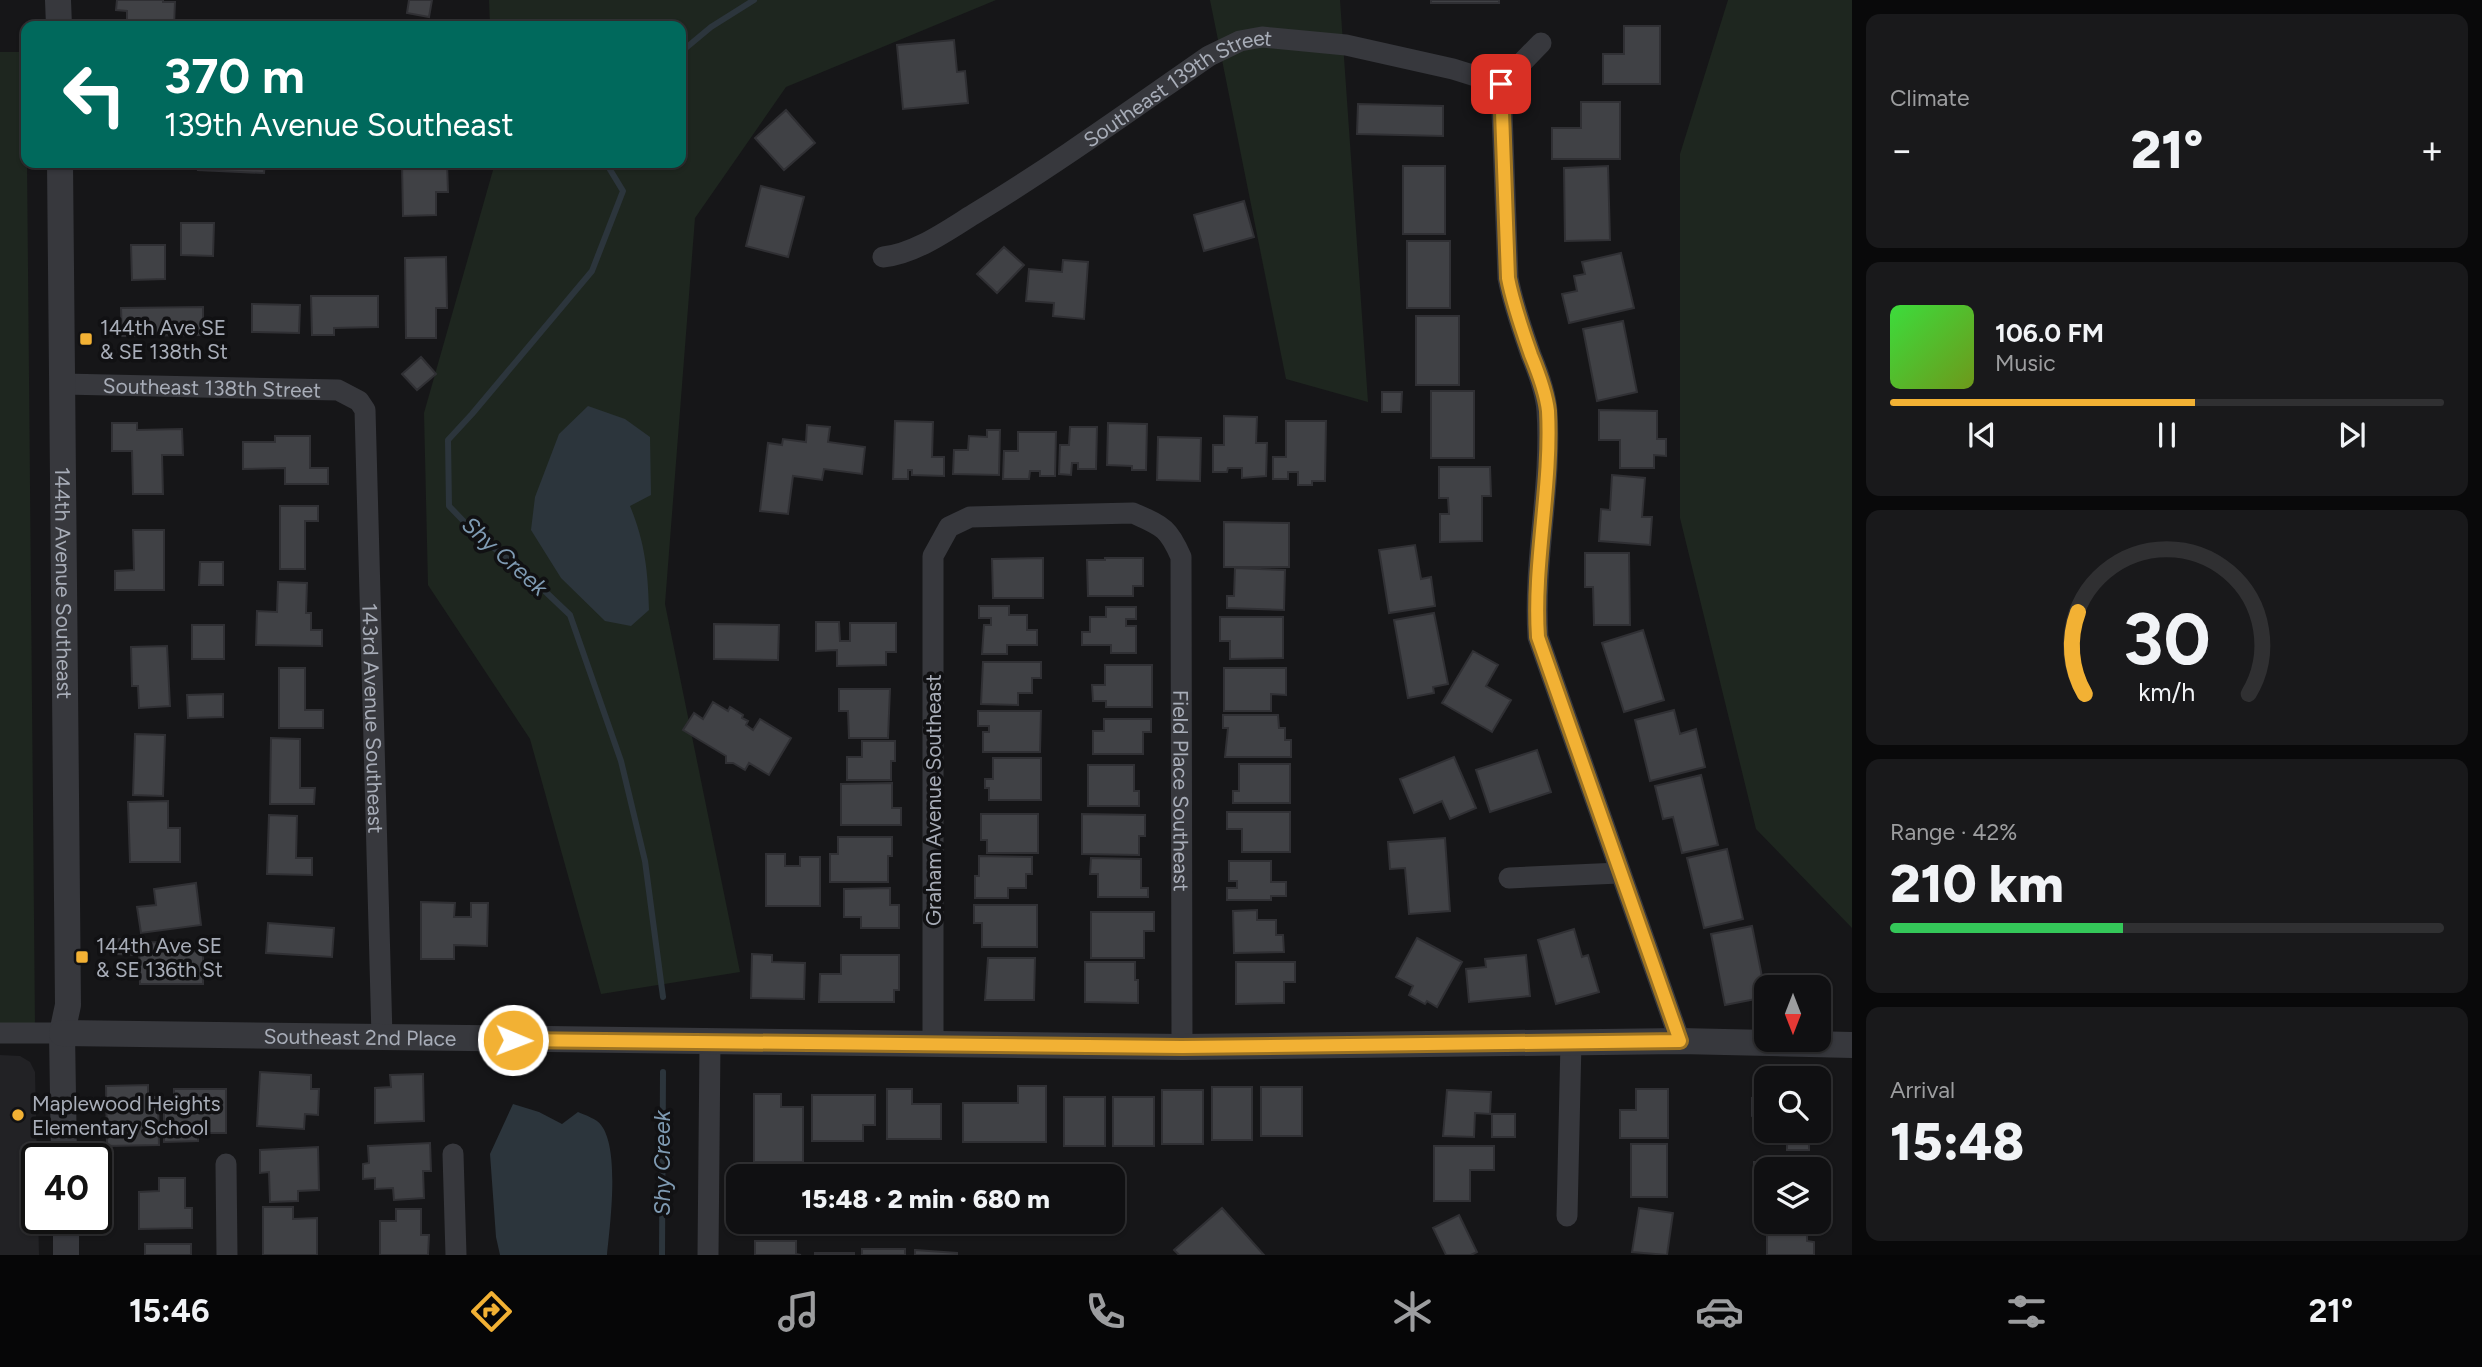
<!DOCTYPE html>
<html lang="en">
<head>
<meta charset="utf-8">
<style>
  body { margin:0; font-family:Figtree,sans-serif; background:#19191b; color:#f1f3f6; height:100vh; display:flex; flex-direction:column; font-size:26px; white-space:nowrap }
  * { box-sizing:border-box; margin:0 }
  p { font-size:23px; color:#9c9d9f }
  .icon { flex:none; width:38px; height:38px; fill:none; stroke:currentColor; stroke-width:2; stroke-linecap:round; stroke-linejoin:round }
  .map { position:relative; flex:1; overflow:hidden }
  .drawer { display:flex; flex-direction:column; gap:14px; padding:14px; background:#09090a; width:630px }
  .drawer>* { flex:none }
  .top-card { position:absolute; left:21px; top:21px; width:665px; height:147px; border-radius:14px; box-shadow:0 2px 5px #0004,0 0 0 2px #303032; background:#00695c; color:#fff; overflow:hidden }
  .needle { width:46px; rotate:180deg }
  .tools { position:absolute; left:1754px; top:975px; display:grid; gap:14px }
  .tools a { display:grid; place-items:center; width:77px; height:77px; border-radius:14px; background:#101012; box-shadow:0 2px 5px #0004,0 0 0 2px #303032; font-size:35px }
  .speed { position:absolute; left:21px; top:1143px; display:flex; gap:14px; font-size:35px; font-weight:700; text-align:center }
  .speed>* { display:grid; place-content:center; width:91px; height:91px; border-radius:50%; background:#101012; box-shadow:0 2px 5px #0004,0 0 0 2px #303032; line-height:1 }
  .speed .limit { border:4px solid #111; border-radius:10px; background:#fff; color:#111 }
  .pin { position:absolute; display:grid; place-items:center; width:60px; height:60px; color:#fff; margin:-30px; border-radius:14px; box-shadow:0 4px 10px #0006 }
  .me { position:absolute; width:77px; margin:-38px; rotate:91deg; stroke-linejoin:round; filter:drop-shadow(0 0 5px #0008) }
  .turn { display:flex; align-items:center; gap:24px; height:147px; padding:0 28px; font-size:32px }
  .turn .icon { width:91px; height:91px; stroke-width:2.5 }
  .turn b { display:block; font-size:49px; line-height:60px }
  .big { font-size:52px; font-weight:800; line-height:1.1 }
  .drawer .widget { flex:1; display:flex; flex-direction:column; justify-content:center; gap:10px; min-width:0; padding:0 24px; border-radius:14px; background:#19191b }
  .drawer .dial { align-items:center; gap:0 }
  .dial svg { height:182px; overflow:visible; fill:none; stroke:#303032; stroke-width:7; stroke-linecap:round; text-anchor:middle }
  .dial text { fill:#f1f3f6; stroke:none }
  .song { display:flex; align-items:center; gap:21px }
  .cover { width:84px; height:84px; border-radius:10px; background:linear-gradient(135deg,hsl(120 70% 55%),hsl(80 70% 35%)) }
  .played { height:7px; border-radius:4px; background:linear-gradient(90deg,#f2b134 55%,#303032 55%) }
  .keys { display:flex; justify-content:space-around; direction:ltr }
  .heat { display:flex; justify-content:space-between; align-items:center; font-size:38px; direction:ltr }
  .charge { height:10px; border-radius:5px; background:linear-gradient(90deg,#34c759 42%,#303032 0) }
  .trip { position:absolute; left:726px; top:1164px; width:399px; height:70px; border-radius:14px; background:#101012; box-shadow:0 2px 5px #0004,0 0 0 2px #303032; font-weight:800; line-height:70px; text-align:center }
  .menu { display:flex; height:112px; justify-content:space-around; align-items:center; background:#060607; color:#9c9d9f }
  .menu .icon { width:49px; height:49px }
  .menu .current { color:#f2b134 }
  .menu b { font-size:32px; color:#f1f3f6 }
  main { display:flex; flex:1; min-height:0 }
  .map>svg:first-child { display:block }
</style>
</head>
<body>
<main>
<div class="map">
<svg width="1852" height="1255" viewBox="0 0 1852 1255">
  <rect width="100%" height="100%" fill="#161618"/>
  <path fill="#222225" d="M0,1055L20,1056L30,1062L35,1072L39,1255H0Z"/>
  <path fill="#1e261f" d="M489,0H996L786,87L695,218L665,604L740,972L601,994L530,739L428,585L424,413L495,163H681V26H490Z
    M1210,0H1340L1368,402L1286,379Z
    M1728,0H1852V928L1756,829L1680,518V154Z
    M0,52H26L35,1026L0,1025Z"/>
  <path fill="#2c353c" d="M588,406L625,419L650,437L651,495L630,506C645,542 648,572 649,610L631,626L605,621L561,578L531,530L535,497L559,434Z
    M513,1104L539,1112L562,1124L578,1112C585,1115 597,1119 601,1125C620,1149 610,1225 607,1255H500L496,1237L490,1154Z"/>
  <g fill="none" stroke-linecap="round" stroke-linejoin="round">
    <path stroke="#2c353c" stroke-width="6" d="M681,52L711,27L754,0
      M606,163L623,191L592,271L472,414L448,440L449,506L474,532L530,577L570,615L621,761L645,861L663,997
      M662,1255L663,1072"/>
  </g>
  <path fill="#404145" stroke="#303034" stroke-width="2" d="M117,0H163V2H175L174,26H127V11L116,10Z
    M409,0H432L429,17L407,13Z
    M1431,0H1499V3H1431Z
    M1624,26H1660V84H1603V54H1624Z
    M954,40L957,72L965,71L968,103L903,109L897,45Z
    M1581,102H1620V159H1552V128H1581Z
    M1358,104L1443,106V136L1357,134Z
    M786,110L815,143L784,170L755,138Z
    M199,163H265L264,173L198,170Z
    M402,163H447L448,192H436V215L403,216Z
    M1403,166H1445V234H1403Z
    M1608,166L1610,240L1565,241L1564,168Z
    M761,186L804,197L788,257L746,246Z
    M1244,201L1254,237L1204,251L1194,215Z
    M181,223H214L213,256L181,255Z
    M1407,241H1450V308H1407Z
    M131,245H165V279L132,280Z
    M1004,247L1024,265L997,293L977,274Z
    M1621,253L1634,308L1569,323L1562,294L1577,291L1574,276L1585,274L1582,262Z
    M446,257L447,308H436V338H406L405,258Z
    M1063,260L1088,262L1084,319L1053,316L1054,303L1026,301L1029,269L1062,272Z
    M311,296H378V327L334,328V335H312Z
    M252,304L300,305L299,333L252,332Z
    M203,307V335L122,336L121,308Z
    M1416,316H1459V385H1416Z
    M1623,321L1637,392L1597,401L1583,329Z
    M421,357L436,374L417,390L402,374Z
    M1431,391H1474V458H1431Z
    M1382,392H1402L1401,412H1382Z
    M1599,410L1657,411V439H1666V456L1654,455V468H1620V440H1599Z
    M1224,416L1257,417L1256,443H1267L1266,476L1242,478V468H1228L1227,472H1213V445H1224Z
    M895,421L933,422L932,457H944V476L912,475V470H908V479H893Z
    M1286,421H1326L1325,481H1312V485H1298V472H1288V479H1273V457H1286Z
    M112,423H137V430L182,429L183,455H162L163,494H133L132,451H112Z
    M1108,423L1147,424L1146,470H1132V466L1107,465Z
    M807,425L830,427L828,442L865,447L862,474L824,469L822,480L793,476L788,514L760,511L768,443L782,445L783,439L806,442Z
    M1070,427H1097L1096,469H1078V463H1072L1071,475L1059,474L1060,445H1069Z
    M987,430H1000L999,475L953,474L954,450H968L969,436L987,437Z
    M1018,432H1056L1055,476H1040V471H1030L1029,479H1003L1004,451H1018Z
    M275,436H310V468H328V484H285V468L243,469V442H275Z
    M1158,437L1201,438L1200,481L1157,480Z
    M1439,467H1490L1491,496H1482V541L1440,542V514H1449L1448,498H1439Z
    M1612,475L1645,478L1642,517H1652L1650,545L1599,541L1601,509L1610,510Z
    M280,506H318V521H305V569H280Z
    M1224,522L1289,523V567H1224Z
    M133,530H164V590H115V571L134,570Z
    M1415,545L1421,579L1431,577L1435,606L1389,613L1379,550Z
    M1585,553H1629L1630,625H1594L1593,587H1585Z
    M1043,558V598H993L992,559Z
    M1105,558H1143V586H1133V596H1088L1087,560H1105Z
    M200,562H223V585H199Z
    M1235,568L1285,570L1284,610L1227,608V596H1234Z
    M278,582L307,583L306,613H311V630H322V646L256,645L257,611L277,612Z
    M979,606H1009V615H1027V630H1037V645H1007V654H982L984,625H991V618H979Z
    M1106,607H1136V619H1126V626H1136V653H1111V645H1082V632H1090V617H1106Z
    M1434,613L1448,684L1433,687L1434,693L1408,698L1394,620Z
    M1220,617H1283V658L1230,659V641H1220Z
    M816,622H839L840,641H850V623H896V652H886V665L837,666V650L816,651Z
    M714,624L779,625L778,660L714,659Z
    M192,625H224V659H192Z
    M1643,630L1664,700L1624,712L1602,643Z
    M167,646L170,706L139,708L138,686H132L131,647Z
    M1473,651L1498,665L1486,686L1511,700L1492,732L1442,703Z
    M983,662H1041V678H1032V693H1018V705L981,704Z
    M1105,665H1152V707H1106V701H1093L1092,685H1105Z
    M279,668H305V710H323V728H279Z
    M1224,668H1286V695L1271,694V711H1224Z
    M839,689H890L888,738H849L848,711H839Z
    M223,694V717L188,718L187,695Z
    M713,702L728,711L730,707L743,715L742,718L748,721L746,725L753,730L760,719L791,738L769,775L749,763L745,770L733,763H726V756L683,730L694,713L703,719Z
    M1674,710L1680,734L1696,729L1705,767L1650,781L1635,720Z
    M978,711H1041L1040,752H983V732H989V726H978Z
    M1223,715H1278L1279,728H1285V740H1291V757H1225L1228,728H1223Z
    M1104,719H1151V732H1143V754H1093V731H1104Z
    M135,734L165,735L163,796L133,795Z
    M271,738L300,739V788H315L314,804H270Z
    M862,741H895V761H891V780H847V757H862Z
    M1537,750L1551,792L1490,812L1476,770Z
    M1454,757L1476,808L1450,819L1442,801L1414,813L1400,779Z
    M993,758H1041V800H989V788H985V779H993Z
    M1239,764H1290V803H1233V791H1239Z
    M1088,765H1134V791H1139V806H1088Z
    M1701,775L1718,845L1682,853L1673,817L1663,819L1655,786Z
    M892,783V808H901V825H841V784Z
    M168,801V828H180V862H130L128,802Z
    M1227,812H1290V852H1242V829H1227Z
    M981,814H1038V853H987V840H981Z
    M1082,814L1145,815V836H1139V855L1082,854Z
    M269,815L297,816L296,858H312V875L267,874Z
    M838,837H892V856H888V882H830V854H838Z
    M1445,838L1450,911L1409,914L1405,868L1390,869L1388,842Z
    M1727,849L1743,919L1704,928L1687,858Z
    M766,854H785V866H800V857H820V906H766Z
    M979,856L1032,857V874H1026V888H1008V898H975V876H979Z
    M1091,858L1141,859V888H1148V897H1098V874H1090Z
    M1229,861H1271V882H1286V896H1271V900H1227V888H1237V881H1229Z
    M196,883L201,925L141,933L137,907L156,905L154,889Z
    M890,888V905H899V928H861V917H844V889Z
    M421,902L455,903L454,917H471V903H488L487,946L454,945V959H421Z
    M974,905H1037V947H982V923H974Z
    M1257,910V920H1276V935H1283L1284,952L1234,953L1233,911Z
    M1091,912H1154V931H1144V958H1091Z
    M268,923L334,928L332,957L266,953Z
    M1752,926L1766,997L1725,1005L1711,934Z
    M1574,929L1582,957L1588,955L1599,992L1556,1004L1538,940Z
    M1417,938L1462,962L1437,1007L1427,1001L1425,1004L1409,995L1413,986L1396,977Z
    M118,939L135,940V955L117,954Z
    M159,942V952L203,951V984H140L139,943Z
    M752,954L772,955V962L805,963L804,999L751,998Z
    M841,955H899V990H894V1002H819L820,974H841Z
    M1526,955L1530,996L1469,1002L1466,969L1486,967L1485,959Z
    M988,958H1035L1034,1000H985Z
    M1085,962H1135V980H1138V1003L1085,1002Z
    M1236,962H1295V982H1284V1003L1236,1004Z
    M260,1072L311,1075V1089H319L318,1115L305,1114L304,1129L257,1126Z
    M423,1074L424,1121L375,1123V1088L391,1087L390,1075Z
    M148,1085V1097H158L159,1145L107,1146L106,1086Z
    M1018,1086H1046V1142H963V1103H1018Z
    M1212,1087H1252V1140H1212Z
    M1261,1087H1302V1136H1261Z
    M174,1089H226V1133H198V1141L164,1142V1110H174Z
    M887,1089H912V1104H941V1139H887Z
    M1636,1089H1668V1138H1620V1110H1636Z
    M1162,1090H1203V1144H1162Z
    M1447,1090L1491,1092L1490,1114L1475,1113L1474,1137L1443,1136Z
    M754,1094H781V1107H803V1162H754Z
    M812,1095H875V1125H863V1141H812Z
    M1064,1097H1105V1146H1064Z
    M1113,1097H1154V1146H1113Z
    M1752,1098L1766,1099V1130H1809V1150H1787V1143H1767V1133H1757V1117L1752,1116Z
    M1492,1114H1515V1137H1492Z
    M430,1143L431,1171H423L424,1198L394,1200L393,1188L375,1189V1178L363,1179V1164L369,1163L368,1146Z
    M1631,1144H1667V1197H1631Z
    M1434,1146H1494V1170H1470V1201H1434Z
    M318,1147L319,1190L298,1191V1201L270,1202L269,1172L260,1173V1150Z
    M1770,1157L1810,1158L1811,1169H1766V1196H1756L1754,1162H1770Z
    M159,1178H185V1208H192V1228L139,1229V1192L159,1191Z
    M263,1207H293V1219L317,1218V1255H263Z
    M1222,1208L1264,1255H1179L1174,1250Z
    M1639,1208L1673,1213L1667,1255L1632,1252Z
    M396,1209H421V1235H429L428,1255H380V1221H396Z
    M1459,1215L1477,1252L1471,1255H1446L1433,1228Z
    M1767,1234H1807V1241L1814,1242V1255H1767Z
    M755,1241H796V1254L801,1255H755Z
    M145,1244H191V1255H145Z
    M862,1249H905V1255H862Z
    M915,1250L957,1253V1255H915Z
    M815,1253H854V1255H815Z"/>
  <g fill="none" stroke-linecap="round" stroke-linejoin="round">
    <g stroke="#37383d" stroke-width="21">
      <path d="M1541,43L1501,84L1508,278C1513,304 1522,329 1531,355C1538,372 1546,393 1547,411C1552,487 1533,561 1538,637L1680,1041"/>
      <path id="s1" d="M883,257C915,254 948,230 974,214C1055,165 1131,110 1209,56L1240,41L1262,37L1346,45L1453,69L1501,84"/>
      <path id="s2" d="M63,384L338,390L359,401L365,410L382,1037"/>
      <path d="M1509,878L1619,873"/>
      <path d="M0,1033H62"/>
      <path id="s3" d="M933,1045V556L949,527L970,517L1133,513C1162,526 1168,527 1181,557L1182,1047"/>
      <path d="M453,1154L456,1255"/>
      <path d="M226,1164L227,1255"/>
      <path d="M1567,1216L1571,1042"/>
      <path d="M708,1255L710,1042"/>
    </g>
    <g stroke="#37383d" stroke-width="26">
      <path d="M58,0L59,26"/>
      <path id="s4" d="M60,163L68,1005L62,1033L64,1158"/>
      <path id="s5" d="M62,1033L1182,1047L1680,1041L1852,1045"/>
      <path d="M66,1218V1255"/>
    </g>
  </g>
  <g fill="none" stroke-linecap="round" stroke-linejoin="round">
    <defs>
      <path id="route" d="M513,1040L1182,1047L1680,1041L1538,637C1533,562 1552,487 1548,411C1546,393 1538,372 1531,355C1522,329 1513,304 1508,278L1501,84"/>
    </defs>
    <use href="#route" stroke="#9d7322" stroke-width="18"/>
    <use href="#route" stroke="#f2b134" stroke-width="12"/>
  </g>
  <g fill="#f2b134" stroke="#111113" stroke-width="2.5">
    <rect x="79" y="332" width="14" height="14" rx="3.5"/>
    <rect x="75" y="950" width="14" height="14" rx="3.5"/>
    <circle cx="18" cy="1115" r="7"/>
  </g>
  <g text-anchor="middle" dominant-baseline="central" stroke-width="7" stroke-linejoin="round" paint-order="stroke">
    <g font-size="21" fill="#a8adb8" stroke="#111113">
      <text stroke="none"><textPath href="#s1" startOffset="343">Southeast 139th Street</textPath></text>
      <text stroke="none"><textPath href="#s2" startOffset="149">Southeast 138th Street</textPath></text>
      <text stroke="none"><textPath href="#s4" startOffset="420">144th Avenue Southeast</textPath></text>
      <text stroke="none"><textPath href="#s2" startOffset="618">143rd Avenue Southeast</textPath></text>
      <text stroke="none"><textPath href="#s3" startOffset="1010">Field Place Southeast</textPath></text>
      <text transform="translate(933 800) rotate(-90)">Graham Avenue Southeast</text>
      <text stroke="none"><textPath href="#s5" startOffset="298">Southeast 2nd Place</textPath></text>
    </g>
    <g font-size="21" fill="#a8adb8" stroke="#111113" text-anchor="start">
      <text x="100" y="327">144th Ave SE<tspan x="100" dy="24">&amp; SE 138th St</tspan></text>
      <text x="96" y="945">144th Ave SE<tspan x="96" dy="24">&amp; SE 136th St</tspan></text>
      <text x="32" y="1103">Maplewood Heights<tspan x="32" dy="24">Elementary School</tspan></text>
    </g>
    <g font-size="23" font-style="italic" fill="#7f9bb3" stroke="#111113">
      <text transform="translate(505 556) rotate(42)">Shy Creek</text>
      <text transform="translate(662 1163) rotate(-90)">Shy Creek</text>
    </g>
  </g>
</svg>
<div class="tools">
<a><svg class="needle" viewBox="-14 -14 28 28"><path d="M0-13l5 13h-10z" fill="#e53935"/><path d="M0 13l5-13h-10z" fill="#9c9d9f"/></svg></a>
<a><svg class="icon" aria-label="search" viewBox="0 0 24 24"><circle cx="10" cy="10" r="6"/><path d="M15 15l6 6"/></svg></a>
<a><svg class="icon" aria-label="layers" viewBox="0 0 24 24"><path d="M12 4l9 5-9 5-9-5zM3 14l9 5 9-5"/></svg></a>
</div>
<div class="speed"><div class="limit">40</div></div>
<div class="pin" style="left:1501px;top:84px;background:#d93025"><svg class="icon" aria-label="arrive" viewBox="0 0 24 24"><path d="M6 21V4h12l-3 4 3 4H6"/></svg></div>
<svg class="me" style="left:513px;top:1040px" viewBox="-20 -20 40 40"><circle r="17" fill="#f2b134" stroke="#fff" stroke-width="3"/><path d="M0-11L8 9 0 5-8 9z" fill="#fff"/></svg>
<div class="trip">15:48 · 2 min · 680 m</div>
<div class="top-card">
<div class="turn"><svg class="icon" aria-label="left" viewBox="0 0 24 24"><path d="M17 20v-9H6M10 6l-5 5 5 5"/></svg><div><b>370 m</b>139th Avenue Southeast</div></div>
</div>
</div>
<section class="drawer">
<div class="widget"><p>Climate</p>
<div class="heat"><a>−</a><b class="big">21°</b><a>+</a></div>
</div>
<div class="widget">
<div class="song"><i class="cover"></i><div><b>106.0 FM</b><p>Music</p></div></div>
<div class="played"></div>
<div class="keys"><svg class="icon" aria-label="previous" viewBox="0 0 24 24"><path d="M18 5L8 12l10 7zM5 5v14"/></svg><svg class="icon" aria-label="pause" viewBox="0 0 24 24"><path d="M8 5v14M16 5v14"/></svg><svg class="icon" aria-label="next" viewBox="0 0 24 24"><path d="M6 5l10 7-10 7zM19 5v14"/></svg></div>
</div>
<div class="widget dial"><svg viewBox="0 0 100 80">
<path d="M14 69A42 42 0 1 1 86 69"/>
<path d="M14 69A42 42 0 0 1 11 33" stroke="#f2b134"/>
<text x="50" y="56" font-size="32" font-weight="700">30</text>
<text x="50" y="72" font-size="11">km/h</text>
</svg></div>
<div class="widget"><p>Range · 42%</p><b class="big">210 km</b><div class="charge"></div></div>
<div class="widget"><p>Arrival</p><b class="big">15:48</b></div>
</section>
</main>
<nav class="menu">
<b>15:46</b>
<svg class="icon current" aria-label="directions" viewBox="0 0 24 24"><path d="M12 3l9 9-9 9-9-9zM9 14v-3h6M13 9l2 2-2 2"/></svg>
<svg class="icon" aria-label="music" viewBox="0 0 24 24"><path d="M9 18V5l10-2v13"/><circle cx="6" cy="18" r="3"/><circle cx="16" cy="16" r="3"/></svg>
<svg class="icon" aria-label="phone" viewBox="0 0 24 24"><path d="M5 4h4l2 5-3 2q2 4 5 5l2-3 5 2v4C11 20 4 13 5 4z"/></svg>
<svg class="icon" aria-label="climate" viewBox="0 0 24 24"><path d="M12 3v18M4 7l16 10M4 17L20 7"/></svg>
<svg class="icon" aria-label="car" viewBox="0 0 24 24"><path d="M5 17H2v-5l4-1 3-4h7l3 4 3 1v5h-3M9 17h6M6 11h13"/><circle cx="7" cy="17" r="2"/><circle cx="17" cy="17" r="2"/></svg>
<svg class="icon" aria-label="filters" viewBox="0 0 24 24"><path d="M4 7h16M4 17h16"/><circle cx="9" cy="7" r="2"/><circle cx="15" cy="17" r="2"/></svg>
<b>21°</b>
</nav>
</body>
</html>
